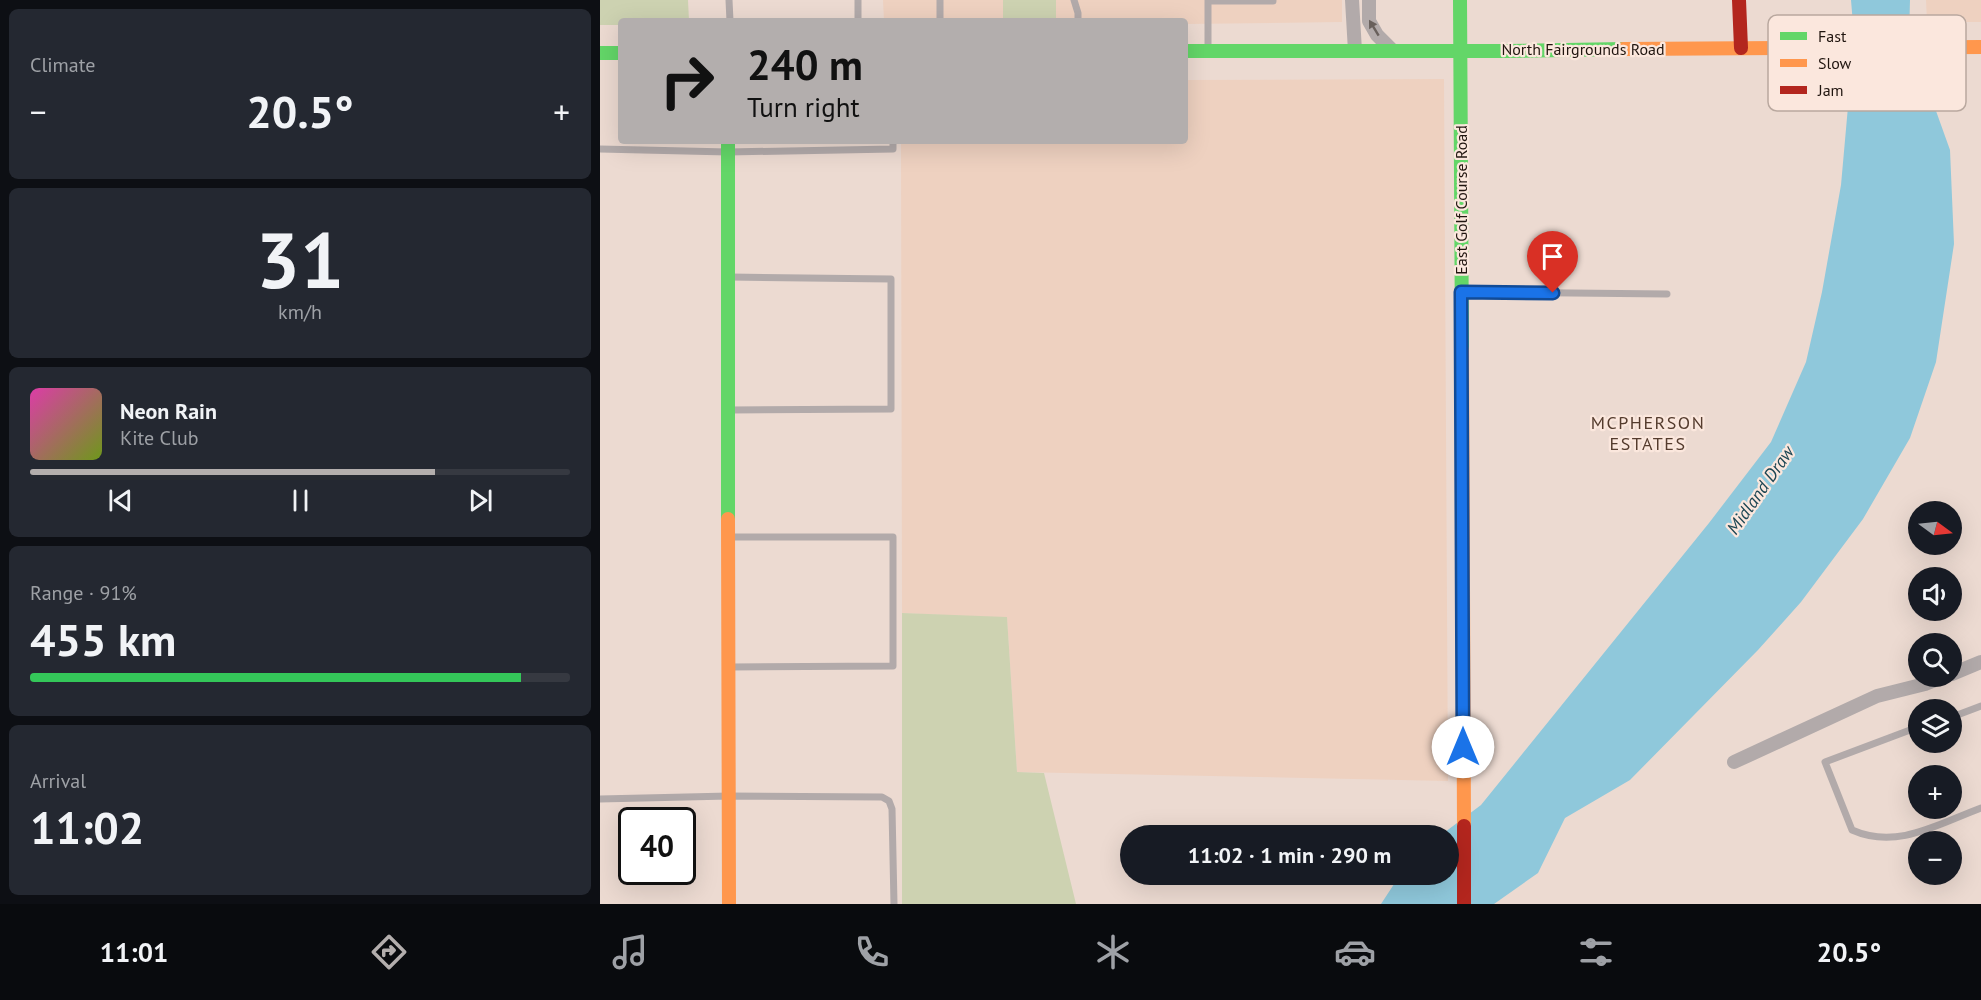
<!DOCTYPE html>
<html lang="en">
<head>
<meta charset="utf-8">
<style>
  body { margin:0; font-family:"PT Sans",sans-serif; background:#242831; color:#f1f3f6; height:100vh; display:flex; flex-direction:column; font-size:22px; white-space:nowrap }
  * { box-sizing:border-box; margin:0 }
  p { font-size:20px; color:#9ea1a6 }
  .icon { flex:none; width:33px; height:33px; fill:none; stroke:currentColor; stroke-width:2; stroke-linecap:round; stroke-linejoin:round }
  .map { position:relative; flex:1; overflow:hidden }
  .details { display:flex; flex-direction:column; gap:9px; padding:9px; background:#0d0f14; width:600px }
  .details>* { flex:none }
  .guide { position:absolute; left:18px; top:18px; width:570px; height:126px; border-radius:6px; box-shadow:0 6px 24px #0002; background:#b3aead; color:#111; overflow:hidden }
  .needle { width:39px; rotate:105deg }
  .buttons { position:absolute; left:1308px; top:501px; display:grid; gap:12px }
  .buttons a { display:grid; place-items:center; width:54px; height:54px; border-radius:50%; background:#171b24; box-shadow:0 6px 24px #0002; font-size:30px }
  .speed { position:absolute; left:18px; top:807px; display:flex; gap:12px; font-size:30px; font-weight:700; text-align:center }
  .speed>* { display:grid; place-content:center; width:78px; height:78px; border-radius:50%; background:#171b24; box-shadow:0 6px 24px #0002; line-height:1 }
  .speed .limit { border:3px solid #111; border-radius:9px; background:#fff; color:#111 }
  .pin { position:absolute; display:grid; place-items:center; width:51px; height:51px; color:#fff; margin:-62px -26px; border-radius:50% 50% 50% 0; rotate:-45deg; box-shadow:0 0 6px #0007 }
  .pin .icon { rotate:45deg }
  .me { position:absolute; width:66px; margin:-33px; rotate:0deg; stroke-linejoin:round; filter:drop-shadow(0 0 4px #0008) }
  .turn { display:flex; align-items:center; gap:21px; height:126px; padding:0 30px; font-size:27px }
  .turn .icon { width:78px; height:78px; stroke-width:2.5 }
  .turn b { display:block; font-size:42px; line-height:51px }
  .big { font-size:45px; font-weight:700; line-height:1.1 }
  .details .widget { flex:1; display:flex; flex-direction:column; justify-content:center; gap:9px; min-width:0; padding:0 21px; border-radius:9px; background:#242831 }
  .details .dial { align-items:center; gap:0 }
  .dial b { font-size:78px; line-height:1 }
  .song { display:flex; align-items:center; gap:18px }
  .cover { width:72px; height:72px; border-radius:9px; background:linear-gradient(135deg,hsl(320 70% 55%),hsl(80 70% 35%)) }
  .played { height:6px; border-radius:3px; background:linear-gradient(90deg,#b3aead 75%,#363941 75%) }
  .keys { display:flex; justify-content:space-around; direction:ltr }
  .heat { display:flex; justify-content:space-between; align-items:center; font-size:33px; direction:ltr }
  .charge { height:9px; border-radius:4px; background:linear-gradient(90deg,#34c759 91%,#363941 0) }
  .trip { position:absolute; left:520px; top:825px; width:339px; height:60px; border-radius:30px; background:#171b24; box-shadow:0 6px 24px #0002; font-weight:700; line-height:60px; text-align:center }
  .tab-bar { display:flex; height:96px; justify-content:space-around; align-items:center; background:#090b0e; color:#9ea1a6 }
  .tab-bar .icon { width:42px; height:42px }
  .tab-bar .active { color:#b3aead }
  .tab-bar b { font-size:27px; color:#f1f3f6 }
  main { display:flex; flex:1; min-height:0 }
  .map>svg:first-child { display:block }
</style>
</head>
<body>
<main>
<section class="details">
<div class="widget"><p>Climate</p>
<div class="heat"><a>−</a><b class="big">20.5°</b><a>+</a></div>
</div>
<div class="widget dial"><b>31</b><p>km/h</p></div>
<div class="widget">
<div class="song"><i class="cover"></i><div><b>Neon Rain</b><p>Kite Club</p></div></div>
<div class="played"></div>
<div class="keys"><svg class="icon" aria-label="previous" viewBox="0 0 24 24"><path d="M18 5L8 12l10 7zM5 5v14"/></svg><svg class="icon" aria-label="pause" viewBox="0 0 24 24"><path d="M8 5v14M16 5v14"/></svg><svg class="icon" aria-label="next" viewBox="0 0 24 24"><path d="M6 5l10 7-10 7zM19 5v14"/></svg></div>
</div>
<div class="widget"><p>Range · 91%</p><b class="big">455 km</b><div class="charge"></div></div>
<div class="widget"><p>Arrival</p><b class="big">11:02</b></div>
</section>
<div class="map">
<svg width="1381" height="904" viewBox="0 0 1381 904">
  <rect width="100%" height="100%" fill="#ecdad1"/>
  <path fill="#eed1c0" d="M283,0H403V21H284Z
    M456,0H742V22L585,24V21H456Z
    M1326,0H1381V22H1327Z
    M844,79L848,781L417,772L407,618L302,613L301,141H585V80Z"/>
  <path fill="#cdd2b1" d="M0,0H88L89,21H21V25H0Z
    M403,0H456V21H403Z
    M302,613L407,617L417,772L444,773L476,904H302Z"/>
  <path fill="#8fc8db" d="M1251,0H1310L1308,72L1331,97L1350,150L1354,244L1336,362L1310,438L1263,519L1201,602L1158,650L1030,780L965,818L938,873L894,904H781L800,875L849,874V836L841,835L881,805L1109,523L1171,442L1206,362L1222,292L1241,185L1251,73L1253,24Z"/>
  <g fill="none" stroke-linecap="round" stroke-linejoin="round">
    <path stroke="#b2aaaa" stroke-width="7" d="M129,0L130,21
      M258,0V21
      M340,0V21
      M474,0L478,13V21
      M608,0V48
      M608,1H673
      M0,149L128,152L293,149V141
      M130,277L291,279V409L131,410
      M864,292L1067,294
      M131,537H293V666L131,667
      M1352,717L1381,706
      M1318,727L1225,762L1252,830C1297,850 1338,824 1381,808
      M0,799L129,796L282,797L289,801L292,809L294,904"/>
    <path stroke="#b2aaaa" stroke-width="14" d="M752,0L755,51
      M769,0V21L777,35L792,50
      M1352,674L1381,662
      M1134,762L1277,696L1325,684L1345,676"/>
    <path stroke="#63d668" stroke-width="14" d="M860,0L862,350
      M585,51H909L1023,49
      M0,53H21
      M128,141V519"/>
    <path stroke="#ff974d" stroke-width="14" d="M1023,49L1381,47
      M862,350L864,826
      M128,519L129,904"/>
    <path stroke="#b3261e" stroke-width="14" d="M1139,0L1141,48
      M864,826V904"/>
  </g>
  <defs><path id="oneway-solid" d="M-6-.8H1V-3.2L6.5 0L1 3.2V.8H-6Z" transform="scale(1.5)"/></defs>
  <use fill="#69605c" href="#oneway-solid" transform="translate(774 28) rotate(-121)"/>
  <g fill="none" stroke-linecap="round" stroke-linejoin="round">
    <defs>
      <path id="route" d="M863,747L861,292L953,293"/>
    </defs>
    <use href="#route" stroke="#114b97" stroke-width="15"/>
    <use href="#route" stroke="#1a73e8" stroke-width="10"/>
  </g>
  <g text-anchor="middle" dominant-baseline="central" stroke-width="4.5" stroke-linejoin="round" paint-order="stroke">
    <g font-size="16" fill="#20150f" stroke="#fbe7dd">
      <text x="983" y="49">North Fairgrounds Road</text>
      <text transform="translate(861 200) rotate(-90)">East Golf Course Road</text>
    </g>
    <g font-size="18" letter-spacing="1.5" fill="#543b2d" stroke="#fbe7dd">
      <text x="1048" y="422">MCPHERSON<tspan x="1048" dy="21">ESTATES</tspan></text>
    </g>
    <g font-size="18" font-style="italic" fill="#1d4653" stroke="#fbe7dd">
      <text transform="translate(1160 490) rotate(-55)">Midland Draw</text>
    </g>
  </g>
  <rect x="1168" y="15" width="198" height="96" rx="9" fill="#fbe7dd" stroke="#b9a89f" stroke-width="1.5"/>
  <rect x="1180" y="32" width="27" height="8" fill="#63d668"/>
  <rect x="1180" y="59" width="27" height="8" fill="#ff974d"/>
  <rect x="1180" y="86" width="27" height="8" fill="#b3261e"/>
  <g font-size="16" fill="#20150f">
    <text x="1218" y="42">Fast</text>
    <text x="1218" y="69">Slow</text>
    <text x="1218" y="96">Jam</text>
  </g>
</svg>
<div class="buttons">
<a><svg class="needle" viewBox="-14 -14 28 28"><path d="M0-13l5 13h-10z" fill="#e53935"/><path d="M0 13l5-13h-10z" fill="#9ea1a6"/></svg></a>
<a><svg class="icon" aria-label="sound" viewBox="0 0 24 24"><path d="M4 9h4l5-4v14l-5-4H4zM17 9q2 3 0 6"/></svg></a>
<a><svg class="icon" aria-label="search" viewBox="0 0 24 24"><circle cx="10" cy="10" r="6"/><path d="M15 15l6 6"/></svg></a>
<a><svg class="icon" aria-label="layers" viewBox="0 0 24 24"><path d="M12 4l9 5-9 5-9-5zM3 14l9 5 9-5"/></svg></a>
<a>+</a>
<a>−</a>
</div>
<div class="speed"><div class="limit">40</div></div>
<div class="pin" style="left:953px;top:293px;background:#d93025"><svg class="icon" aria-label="arrive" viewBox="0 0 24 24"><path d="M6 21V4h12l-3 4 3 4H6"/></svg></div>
<svg class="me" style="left:863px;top:747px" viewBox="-20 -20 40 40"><circle r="19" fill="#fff"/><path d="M0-13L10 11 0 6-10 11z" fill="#1a73e8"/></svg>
<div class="trip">11:02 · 1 min · 290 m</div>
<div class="guide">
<div class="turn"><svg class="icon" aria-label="right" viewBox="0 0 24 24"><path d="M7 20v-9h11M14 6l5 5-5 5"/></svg><div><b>240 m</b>Turn right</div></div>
</div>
</div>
</main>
<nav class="tab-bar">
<b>11:01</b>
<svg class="icon active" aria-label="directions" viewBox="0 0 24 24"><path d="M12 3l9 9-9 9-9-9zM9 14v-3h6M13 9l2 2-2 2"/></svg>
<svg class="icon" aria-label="music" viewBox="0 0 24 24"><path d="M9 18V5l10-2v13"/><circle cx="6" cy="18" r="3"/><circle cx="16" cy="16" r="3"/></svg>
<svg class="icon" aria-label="phone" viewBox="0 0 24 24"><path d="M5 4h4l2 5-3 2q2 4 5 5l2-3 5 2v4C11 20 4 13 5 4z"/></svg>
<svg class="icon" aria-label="climate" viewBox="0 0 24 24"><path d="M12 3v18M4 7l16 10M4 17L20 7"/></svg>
<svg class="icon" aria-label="car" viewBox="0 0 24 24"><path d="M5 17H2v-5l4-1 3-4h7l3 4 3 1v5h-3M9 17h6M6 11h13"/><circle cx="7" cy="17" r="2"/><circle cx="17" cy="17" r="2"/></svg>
<svg class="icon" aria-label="filters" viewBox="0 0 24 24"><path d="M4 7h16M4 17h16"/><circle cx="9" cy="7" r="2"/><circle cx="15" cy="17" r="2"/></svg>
<b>20.5°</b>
</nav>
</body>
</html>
